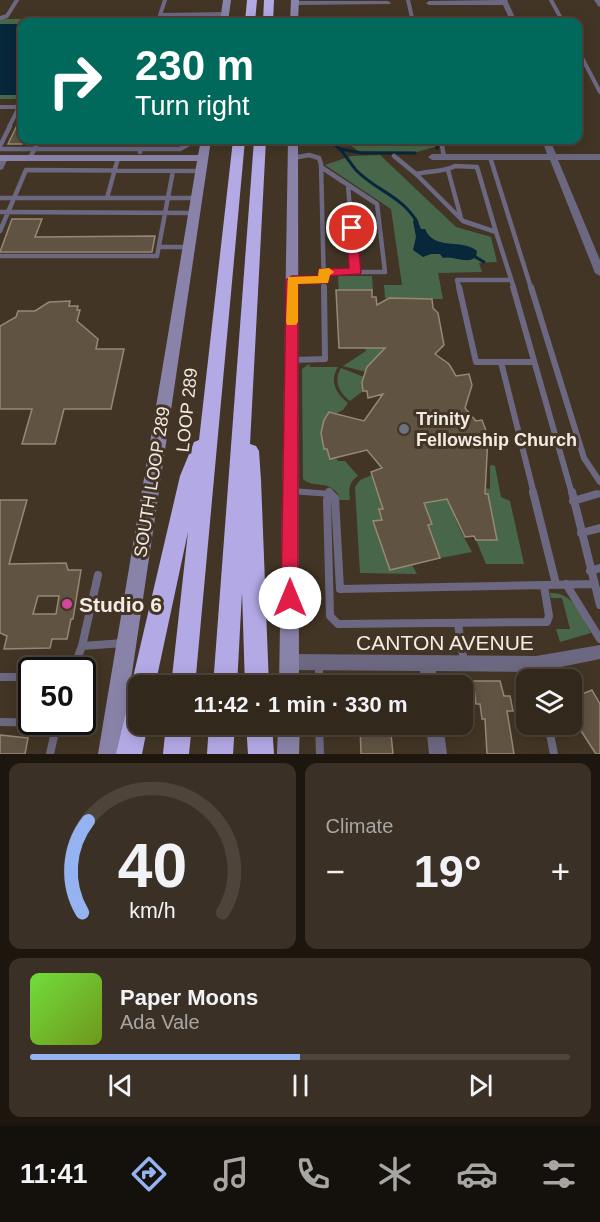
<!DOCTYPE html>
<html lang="en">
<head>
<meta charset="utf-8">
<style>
  body { margin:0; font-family:Arial,sans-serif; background:#3a3025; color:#f1f3f6; height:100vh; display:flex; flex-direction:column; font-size:22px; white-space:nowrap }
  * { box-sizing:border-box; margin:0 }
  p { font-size:20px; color:#a8a6a3 }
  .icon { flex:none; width:33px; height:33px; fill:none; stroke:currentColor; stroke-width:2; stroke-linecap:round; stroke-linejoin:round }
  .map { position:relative; height:754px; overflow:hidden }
  .panel { display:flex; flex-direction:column; gap:9px; padding:9px; background:#1c160f; flex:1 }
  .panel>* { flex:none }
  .banner { position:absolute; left:18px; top:18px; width:564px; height:126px; border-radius:12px; box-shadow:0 3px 15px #0003,0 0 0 2px #4d443b; background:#00695c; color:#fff; overflow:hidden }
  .tools { position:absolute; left:516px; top:669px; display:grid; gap:12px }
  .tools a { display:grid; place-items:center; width:66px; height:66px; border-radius:12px; background:#32281c; box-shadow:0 3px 15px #0003,0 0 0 2px #4d443b; font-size:30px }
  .speed { position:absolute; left:18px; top:657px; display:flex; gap:12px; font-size:30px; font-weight:700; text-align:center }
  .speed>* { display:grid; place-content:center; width:78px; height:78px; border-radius:50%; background:#32281c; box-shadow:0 3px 15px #0003,0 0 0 2px #4d443b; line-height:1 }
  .speed .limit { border:3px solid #111; border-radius:9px; background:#fff; color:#111 }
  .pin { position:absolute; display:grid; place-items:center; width:51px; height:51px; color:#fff; margin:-26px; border:3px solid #fff; border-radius:50%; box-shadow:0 2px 6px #0007 }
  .me { position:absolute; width:66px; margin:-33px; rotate:0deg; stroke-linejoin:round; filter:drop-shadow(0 0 4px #0008) }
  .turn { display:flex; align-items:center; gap:21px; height:126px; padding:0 18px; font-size:27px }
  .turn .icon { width:78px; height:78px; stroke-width:2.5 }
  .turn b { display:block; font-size:42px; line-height:51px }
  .big { font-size:45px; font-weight:800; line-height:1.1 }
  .panel .tile { flex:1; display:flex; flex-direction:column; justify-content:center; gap:9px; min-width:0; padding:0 21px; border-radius:12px; background:#3a3025 }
  .panel .dial { align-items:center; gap:0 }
  .dial svg { height:156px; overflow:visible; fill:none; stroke:#4d443b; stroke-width:7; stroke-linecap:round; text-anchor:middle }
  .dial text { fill:#f1f3f6; stroke:none }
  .song { display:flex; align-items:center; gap:18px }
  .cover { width:72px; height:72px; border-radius:9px; background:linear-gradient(135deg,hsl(100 70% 55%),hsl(80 70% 35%)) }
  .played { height:6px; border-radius:3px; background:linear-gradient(90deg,#95b2f1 50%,#4d443b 50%) }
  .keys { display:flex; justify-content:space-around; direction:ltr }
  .heat { display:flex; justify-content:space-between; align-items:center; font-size:33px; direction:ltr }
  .panel .tiles { flex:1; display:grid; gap:9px; grid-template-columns:1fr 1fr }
  .tile:last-child { grid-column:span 2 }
  .trip { position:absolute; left:128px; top:675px; width:345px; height:60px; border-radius:12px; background:#32281c; box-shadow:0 3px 15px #0003,0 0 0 2px #4d443b; font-weight:800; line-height:60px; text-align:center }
  .tab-bar { display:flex; height:96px; justify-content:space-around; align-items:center; background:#14100b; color:#a8a6a3 }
  .tab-bar .icon { width:42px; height:42px }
  .tab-bar .active { color:#95b2f1 }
  .tab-bar b { font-size:27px; color:#f1f3f6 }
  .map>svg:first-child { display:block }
</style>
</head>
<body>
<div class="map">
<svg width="600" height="754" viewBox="0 0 600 754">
  <rect width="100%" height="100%" fill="#423525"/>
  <path fill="#48674a" d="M0,18L9,19H218V22H22V99H0Z
    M344,140H436L438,146L417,152L358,151Z
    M380,155L456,227L491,237L497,262L479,263L482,272L438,273L443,299L385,298L384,285H402L391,209L325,165L351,156Z
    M338,276H372L373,291L339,293Z
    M386,347L393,350L366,372L343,366L366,351L365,348Z
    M309,364L310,367H338C329,381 336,394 348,403L343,410L335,414L324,449H327L330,459L336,458L338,461H345L358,476C348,483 349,489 350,500H339L338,494C327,479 314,489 303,479L302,369Z
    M341,368L364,377L363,391L350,401C339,393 333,380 341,368Z
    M492,465L495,466L501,497L510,501L524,564H486L476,540H497L488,494L484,493L485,488L490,489V466Z
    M372,475L383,509H380L382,520L374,521L390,570L412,565L417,574L360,573L355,487L360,480Z
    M447,499L461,532L472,552L440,558L428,525L431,524L424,503Z
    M550,593C573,592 582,615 591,633L560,642L556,629H570L562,598H551Z"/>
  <path fill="#07273a" d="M0,24H22V95H0Z
    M416,217L421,229H425C434,251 462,238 477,251L476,257C466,265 454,255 443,258L440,254H431L423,257L413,250L416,237L413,221Z"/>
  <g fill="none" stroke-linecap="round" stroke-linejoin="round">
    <path stroke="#07273a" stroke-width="3" d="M327,140C343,148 345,157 356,170C376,191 401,195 417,222
      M437,148L438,140
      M341,149L361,153H415
      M472,255L484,262"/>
  </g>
  <path fill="#605342" stroke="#968876" stroke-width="1.5" fill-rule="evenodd" d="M22,115V144H8Z
    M12,219H42L35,237L155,236L152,252H0Z
    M336,290H372V297H376L377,305L389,298L432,299L433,308L438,313L444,345L435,354L449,364L456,376L469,374L472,385L465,408L476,421L482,420L488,436L485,494H488L497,540H476L474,536L465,537L447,499L424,503L432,524L428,525L440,558L390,570L373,521L382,520L379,509H383L371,472L382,468L367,450L330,459L327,449H324L321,433L324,420L329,412L364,421L383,394L368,398L367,391H363L362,382L367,367L385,348H339Z
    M70,301L69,306H78L77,310H80L77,321L98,339L96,349H124L111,409H64L55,444H22L32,409H0V326L16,317L18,311H35L49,302Z
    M0,500H27L9,564L66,563L68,570H81L73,619H71L67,639H52L50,648L4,649L7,636L0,633ZM38,596H59L56,614H33Z
    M473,681H500L504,696H510L513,711H507L514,754H487L485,719H482L480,704H476Z
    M592,690L600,704V754H596L572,717V698Z
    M360,724H390L393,754H361Z
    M0,735L28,738L25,754H0Z"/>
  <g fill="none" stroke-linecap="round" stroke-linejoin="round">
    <path stroke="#6c6881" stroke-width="4" d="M165,0L160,15L225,14
      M408,0L413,22
      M551,0L563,22
      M0,18L7,16L17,0
      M368,22H489
      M578,50L600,92
      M0,107H19
      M9,127L22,101"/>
    <path stroke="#6c6881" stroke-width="4.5" d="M441,140L444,157
      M0,146L10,126
      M0,149H141
      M140,152L141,149H180L189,144V140
      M394,156L416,174
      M490,157L531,288
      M30,158L39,140
      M293,158L309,155L319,158L321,164L324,288
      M455,166L477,167L496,232L463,221L416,174C429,171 444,172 455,166Z
      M321,167L377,204L385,272H324
      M448,170L461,218
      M348,185L355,272
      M0,198H197
      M107,198L118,158
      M0,212L194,213
      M0,231L26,170L201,171
      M496,232L514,288
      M159,247H189
      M0,256H157L173,171
      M292,280H324
      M459,288L457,280H511"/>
    <path stroke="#6c6881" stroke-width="6" d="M459,287L476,362H534
      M513,287L572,494
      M531,287L584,458L600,482
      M292,360L325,359L324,287
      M501,362L534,494
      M291,491L331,494"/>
    <path stroke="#6c6881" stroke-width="8" d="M329,492L335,498L340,589L593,584
      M329,492L327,500L330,616L338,624L547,622L549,616L544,586
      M533,492L556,584
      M572,492L600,605
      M573,501L597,494
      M581,533L600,528
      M590,571L600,568
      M566,584L600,639
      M458,624L464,662
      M82,646L98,575
      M319,662V686
      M536,664L539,680
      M73,670L82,646L124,643
      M0,677H32
      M0,722L57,723L50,754
      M319,724L320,754
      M548,724L554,754"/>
    <path fill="#6c6881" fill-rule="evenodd" d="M501,0H507L517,22H511L503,5H429L426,3L429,1Z
      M594,0H600V7L598,6Z
      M388,1L391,3L390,4L295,5L292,3L295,1Z
      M542,140H550L556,154H600V160H558L600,260V276L595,273L550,160H432L428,157L432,154H547Z
      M4,155L8,158L3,169L0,170V157Z
      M600,645V659L536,672L436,671L438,686H422L420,671L289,670L283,667L281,662L283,657L289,654L536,656Z
      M426,724H443L447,754H429Z"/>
    <path fill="#8983a9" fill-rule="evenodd" d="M223,0H231L228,22H220Z
      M291,0H299L298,22H290Z
      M201,140H211L120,754H98L197,161H0V155H198Z
      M288,140H298L299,686H279Z
      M278,724H300L299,754H277Z"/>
    <path fill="#b3a9e5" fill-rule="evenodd" d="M247,0H257L255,22H245Z
      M264,0H274L273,22H263Z
      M233,140H245L195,686H171L188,532L155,686H138V696L134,694L131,686L180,476L194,442L199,440Z
      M254,140H266L250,444L256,446L259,451L261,480L269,686H245L242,592L237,686H213Z
      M138,697V724H148L142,754H116L129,700Z
      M166,724H192L189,754H163Z
      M209,724H235L233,754H207Z
      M246,724H272L274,754H248Z"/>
  </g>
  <path fill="#e11d48" stroke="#92132f" stroke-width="1.5" d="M352,225L357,228L361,272L360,274L330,276L328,283L298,284V598L296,603L290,605L284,603L281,598L286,280L292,276H318L319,269L349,268L346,228Z"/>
  <path fill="#f59e0b" d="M329,268L334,272L330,275L328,283L298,284V322L296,325H287L286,322L288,277L318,276L319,269Z"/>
  <circle fill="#6b7280" stroke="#423525" stroke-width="2" cx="404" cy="429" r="6"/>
  <circle fill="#d1479c" stroke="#423525" stroke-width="2" cx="67" cy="604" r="6"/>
  <g text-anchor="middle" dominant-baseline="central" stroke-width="6" stroke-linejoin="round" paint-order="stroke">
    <g font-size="18" fill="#f4ebe2" stroke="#423525">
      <text transform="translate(187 410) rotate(-84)">LOOP 289</text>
      <text transform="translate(152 482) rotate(-81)">SOUTH LOOP 289</text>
    </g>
    <g font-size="18" font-weight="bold" fill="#f4ebe2" stroke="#423525" text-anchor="start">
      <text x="416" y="419">Trinity<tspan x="416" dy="21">Fellowship Church</tspan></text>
    </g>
    <g font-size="21" font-weight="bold" fill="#f4ebe2" stroke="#423525" text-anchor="start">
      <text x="79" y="604">Studio 6</text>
    </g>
    <g font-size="21" fill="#f4ebe2" stroke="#423525">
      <text x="445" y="642">CANTON AVENUE</text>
    </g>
  </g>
</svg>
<div class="tools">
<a><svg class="icon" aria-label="layers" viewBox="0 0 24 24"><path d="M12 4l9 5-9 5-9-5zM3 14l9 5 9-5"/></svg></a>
</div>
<div class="speed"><div class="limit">50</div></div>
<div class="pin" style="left:352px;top:228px;background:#d93025"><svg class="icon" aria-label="arrive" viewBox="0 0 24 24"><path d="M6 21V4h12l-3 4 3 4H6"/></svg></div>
<svg class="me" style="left:290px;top:598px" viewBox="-20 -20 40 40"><circle r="19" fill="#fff"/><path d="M0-13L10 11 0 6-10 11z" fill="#e11d48"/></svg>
<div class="trip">11:42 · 1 min · 330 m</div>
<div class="banner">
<div class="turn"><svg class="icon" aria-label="right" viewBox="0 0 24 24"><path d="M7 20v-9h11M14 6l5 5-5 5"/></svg><div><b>230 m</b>Turn right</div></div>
</div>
</div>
<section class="panel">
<div class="tiles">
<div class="tile dial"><svg viewBox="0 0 100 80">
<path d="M14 69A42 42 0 1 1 86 69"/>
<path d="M14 69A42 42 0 0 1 17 22" stroke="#95b2f1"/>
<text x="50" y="56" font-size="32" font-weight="700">40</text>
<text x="50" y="72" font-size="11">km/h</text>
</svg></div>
<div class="tile"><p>Climate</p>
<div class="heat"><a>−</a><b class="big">19°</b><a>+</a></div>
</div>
<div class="tile">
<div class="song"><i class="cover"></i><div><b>Paper Moons</b><p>Ada Vale</p></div></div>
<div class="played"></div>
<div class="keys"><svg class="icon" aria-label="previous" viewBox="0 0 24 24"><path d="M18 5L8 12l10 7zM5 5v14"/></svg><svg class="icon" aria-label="pause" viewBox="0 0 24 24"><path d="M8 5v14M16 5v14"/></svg><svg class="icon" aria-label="next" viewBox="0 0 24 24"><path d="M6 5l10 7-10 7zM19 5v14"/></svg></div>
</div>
</div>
</section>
<nav class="tab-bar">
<b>11:41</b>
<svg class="icon active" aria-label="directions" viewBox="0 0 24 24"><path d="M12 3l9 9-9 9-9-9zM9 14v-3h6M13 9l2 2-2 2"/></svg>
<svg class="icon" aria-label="music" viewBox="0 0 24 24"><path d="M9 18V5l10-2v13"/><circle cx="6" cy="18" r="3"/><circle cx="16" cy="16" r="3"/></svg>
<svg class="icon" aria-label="phone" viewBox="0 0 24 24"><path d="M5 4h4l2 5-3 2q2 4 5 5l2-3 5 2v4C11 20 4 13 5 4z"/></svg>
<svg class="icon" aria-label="climate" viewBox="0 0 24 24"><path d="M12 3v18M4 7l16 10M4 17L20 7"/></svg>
<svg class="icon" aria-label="car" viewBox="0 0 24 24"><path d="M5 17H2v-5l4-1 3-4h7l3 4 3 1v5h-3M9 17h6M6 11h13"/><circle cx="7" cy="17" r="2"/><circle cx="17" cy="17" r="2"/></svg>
<svg class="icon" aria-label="filters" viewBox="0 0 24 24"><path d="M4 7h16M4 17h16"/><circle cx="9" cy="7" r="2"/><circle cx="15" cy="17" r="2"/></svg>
</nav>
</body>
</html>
